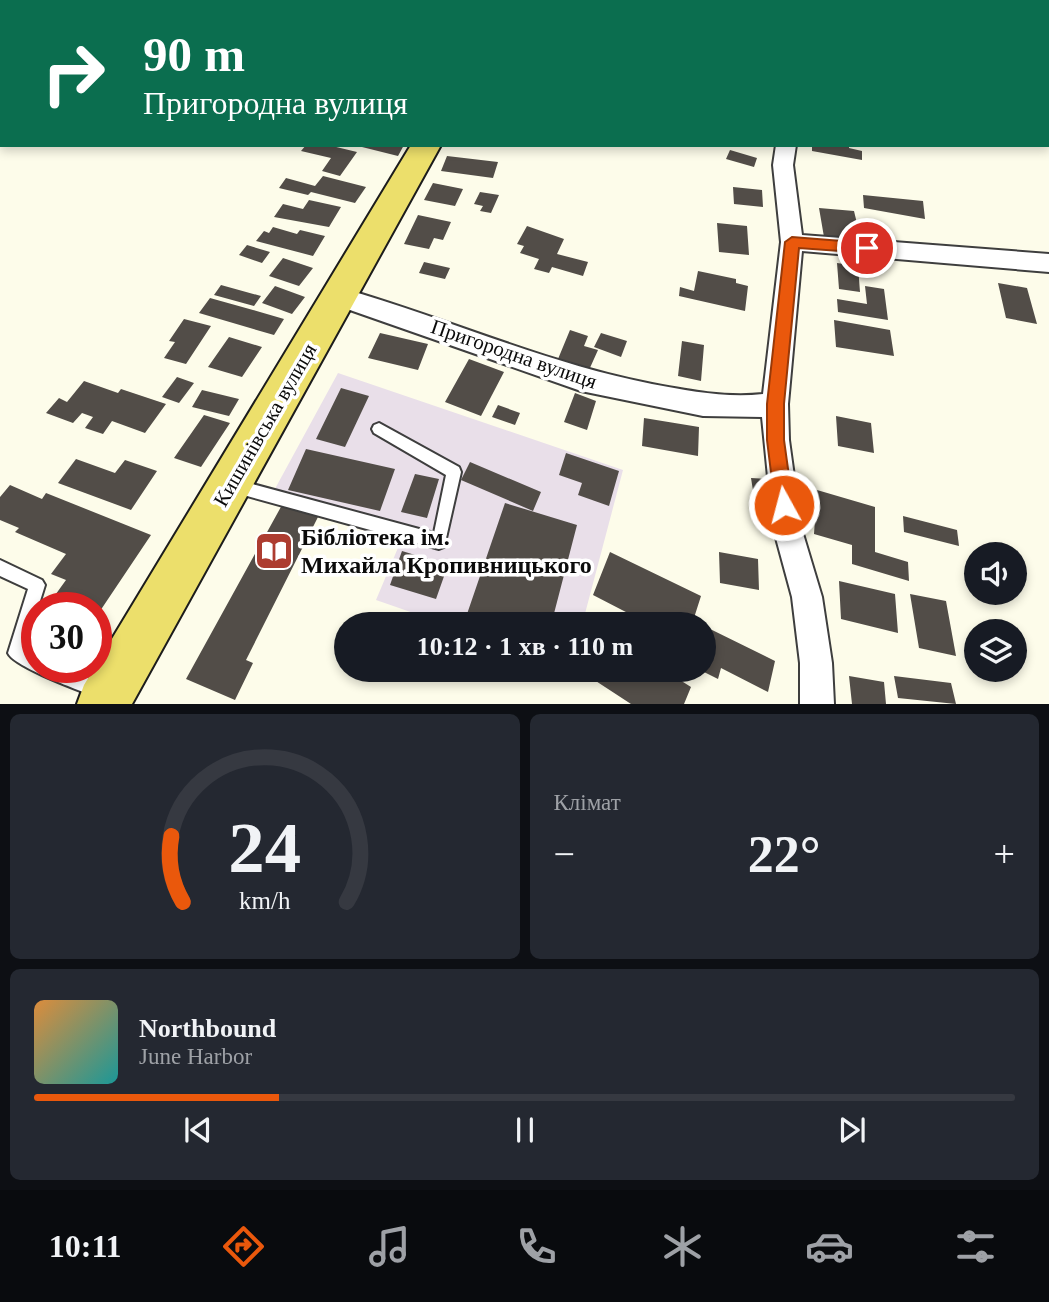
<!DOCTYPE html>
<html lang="uk">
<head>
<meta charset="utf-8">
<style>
  body { margin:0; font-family:Georgia,serif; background:#242831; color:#f1f3f6; height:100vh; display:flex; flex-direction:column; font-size:26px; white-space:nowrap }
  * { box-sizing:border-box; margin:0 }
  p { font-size:23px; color:#9ea1a6 }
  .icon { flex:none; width:38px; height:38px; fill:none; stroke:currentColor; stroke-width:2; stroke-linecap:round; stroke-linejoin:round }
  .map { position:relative; height:704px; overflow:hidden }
  .sheet { display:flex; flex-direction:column; gap:10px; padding:10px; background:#0d0f14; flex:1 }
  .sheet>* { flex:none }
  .banner { position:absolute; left:0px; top:0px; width:1050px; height:147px; box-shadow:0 4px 10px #0003; background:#0b6e4f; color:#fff; overflow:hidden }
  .tools { position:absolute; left:964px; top:542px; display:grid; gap:14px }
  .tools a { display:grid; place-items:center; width:63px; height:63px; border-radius:50%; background:#171b24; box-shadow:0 4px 10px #0003; font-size:35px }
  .speed { position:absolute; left:21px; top:592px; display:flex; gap:14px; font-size:35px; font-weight:700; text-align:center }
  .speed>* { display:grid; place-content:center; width:91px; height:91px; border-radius:50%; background:#171b24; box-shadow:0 4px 10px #0003; line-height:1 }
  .speed .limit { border:10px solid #d22; background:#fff; color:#111 }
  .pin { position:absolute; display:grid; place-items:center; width:60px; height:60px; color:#fff; margin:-30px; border:4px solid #fff; border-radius:50%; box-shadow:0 2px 7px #0007 }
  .me { position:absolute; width:77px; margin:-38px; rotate:353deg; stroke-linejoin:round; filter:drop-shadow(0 0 5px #0008) }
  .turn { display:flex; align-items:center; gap:24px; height:147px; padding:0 28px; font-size:32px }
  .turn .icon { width:91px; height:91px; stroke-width:2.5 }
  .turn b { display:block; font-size:49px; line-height:60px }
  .big { font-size:52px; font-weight:700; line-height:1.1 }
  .sheet .widget { flex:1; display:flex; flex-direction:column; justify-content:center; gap:10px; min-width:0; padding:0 24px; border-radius:10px; background:#242831 }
  .sheet .dial { align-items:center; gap:0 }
  .dial svg { height:182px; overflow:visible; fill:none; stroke:#363941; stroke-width:7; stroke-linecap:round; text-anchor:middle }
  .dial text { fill:#f1f3f6; stroke:none }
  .song { display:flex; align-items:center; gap:21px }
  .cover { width:84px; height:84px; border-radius:10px; background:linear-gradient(135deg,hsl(30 70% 55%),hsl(180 70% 35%)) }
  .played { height:7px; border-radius:4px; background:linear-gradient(90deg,#ea580c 25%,#363941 25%) }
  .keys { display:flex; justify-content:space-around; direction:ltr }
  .heat { display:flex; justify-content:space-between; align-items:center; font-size:38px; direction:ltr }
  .sheet .tiles { flex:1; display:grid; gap:10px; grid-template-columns:1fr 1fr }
  .widget:last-child { grid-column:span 2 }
  .trip { position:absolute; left:334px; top:612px; width:382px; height:70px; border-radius:35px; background:#171b24; box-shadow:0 4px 10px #0003; font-weight:700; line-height:70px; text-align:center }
  .dock { display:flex; height:112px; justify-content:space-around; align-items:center; background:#090b0e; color:#9ea1a6 }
  .dock .icon { width:49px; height:49px }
  .dock .selected { color:#ea580c }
  .dock b { font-size:32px; color:#f1f3f6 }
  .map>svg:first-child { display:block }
</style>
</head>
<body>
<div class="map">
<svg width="1049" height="704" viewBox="0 0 1049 704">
  <rect width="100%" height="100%" fill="#fdfcea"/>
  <path fill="#e9dfe9" d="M338,373L623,470L582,625H448L376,600L400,543L270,498Z"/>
  <path fill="#524d48" d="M306,145H328L357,152L340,176L322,171L331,158L301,151Z
    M354,145H404L398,156Z
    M812,145H849V148L862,151V160L812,151Z
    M730,150L757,158L754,167L726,159Z
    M447,156L498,162L493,178L441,171Z
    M323,176L366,187L355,203L311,192L308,195L279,188L286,178L315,186Z
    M433,183L463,189L455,206L424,200Z
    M733,187L762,190L763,207L734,204Z
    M480,192L499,195L491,213L480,211L483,206L474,204Z
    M863,195L923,201L925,219L864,208Z
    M309,200L341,207L329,227L274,217L283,204L303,209Z
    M819,208L854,211L861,240L824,237Z
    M418,215L451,222L443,240L434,238L429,249L404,244Z
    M717,223L747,226L749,255L719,252Z
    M527,226L564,239L557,254L588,262L583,276L552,267L549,273L534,269L539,259L520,253L524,246L517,244Z
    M273,227L297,234L300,230L325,236L313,256L256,241L264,231L269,233Z
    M247,245L270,252L262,263L239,255Z
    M283,258L313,268L299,286L269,276Z
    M424,262L450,268L445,279L419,273Z
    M837,263L858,266L860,292L839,289Z
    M698,271L736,279V283L748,286L745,311L679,296L680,287L694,291Z
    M998,283L1027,288L1037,324L1006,318Z
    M221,285L261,296L254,306L214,295Z
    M275,286L305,297L292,314L262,303Z
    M865,286L884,289L888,320L838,312L837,299L867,304Z
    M210,298L253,310L284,319L274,335L199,313Z
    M184,319L211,326L186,364L164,358L175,342L169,341Z
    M834,320L890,330L894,356L836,347Z
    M570,330L588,336L584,346L598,350L589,370L558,359Z
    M380,333L428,344L418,370L368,358Z
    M601,333L627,341L621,357L594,347Z
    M229,337L262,347L242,377L208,367Z
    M682,341L704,345L701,381L678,376Z
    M469,359L504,372L481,416L445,402Z
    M177,377L194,383L179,403L162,397Z
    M84,381L118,393L121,389L166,404L145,433L112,421L103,434L85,428L93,417L82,413L73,423L46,413L59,398L67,402Z
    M341,388L369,396L345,447L316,439Z
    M202,390L239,399L229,416L192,407Z
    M575,393L596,401L587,430L564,422Z
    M498,405L520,413L515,425L492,417Z
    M204,415L230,423L201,467L174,458Z
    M836,416L871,423L874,453L838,446Z
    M644,418L699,427L698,456L642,446Z
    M306,449L395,469L380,511L288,490Z
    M566,453L619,471L609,506L578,495L582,483L559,475Z
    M76,459L115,473L125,460L157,471L131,510L58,483Z
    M470,462L541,492L533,511L461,480Z
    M415,474L439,479L427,518L401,512Z
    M751,478L767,479L774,523L758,522Z
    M10,485L42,499L46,493L151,535L96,617V607L48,605L66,580L51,574L66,554L15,532L19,528L0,520V497Z
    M817,490L875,507V552L908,562L909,581L852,564V545L814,534Z
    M505,503L577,525L551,625H489L466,617Z
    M282,505L318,517L246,660L253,663L235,700L186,679Z
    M903,516L957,530L959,546L904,532Z
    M402,551L448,565L436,599L390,585Z
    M610,552L701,596L693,621L701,625H651L593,595Z
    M719,552L758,559L759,590L720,583Z
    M839,581L895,594L898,633L841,619Z
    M910,594L946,601L956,656L919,648Z
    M704,626L775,661L768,692L721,668L718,679L704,672Z
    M579,670H664L691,687L684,704H631Z
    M849,676L884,682L886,704H852Z
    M894,676L951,683L956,704L898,698Z"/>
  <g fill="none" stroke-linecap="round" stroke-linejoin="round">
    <defs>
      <path id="lane" d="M379,423L459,467L461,472L444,547L439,549L229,491L227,486L229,481L234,479L434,533L446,475L374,433L372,429L374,425Z
        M0,560L42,580L45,585L25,649L37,655V667H62L105,684L107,690L105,696L99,698C81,691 14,667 8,653L28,589L0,576Z"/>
      <path id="street" d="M855,0H871L853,2Z
        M938,0H965L967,2H939Z
        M1048,9H1049V19H1048Z
        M776,145H796L793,165L802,235L1049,254V272L802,251L788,404L789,440L801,527L822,597L832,663L834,704H800V663L792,597L773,527L762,417L703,416L581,391L330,303L326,296L330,289L338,287C444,317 544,363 652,384C689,391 726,398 763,394L781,242L773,165Z"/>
      <path id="primary" d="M495,0H519L494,2Z
        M411,145H441L132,704H77L84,685Z"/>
    </defs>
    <use href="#lane" stroke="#3e3e3e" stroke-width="4"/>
    <use href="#street" stroke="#3e3e3e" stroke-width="4"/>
    <use href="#primary" stroke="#1c1c1c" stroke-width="4"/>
    <use href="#lane" fill="#fff" fill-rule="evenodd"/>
    <use href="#street" fill="#fff" fill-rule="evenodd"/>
    <use href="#primary" fill="#ecdf6b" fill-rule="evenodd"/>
  </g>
  <path fill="#ea580c" stroke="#983908" stroke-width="2" d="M792,237L867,243L874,248L867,253L799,248L784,404V440L793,505L790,512L784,514L777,512L775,505L767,440V404L785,242Z"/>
  <defs>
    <symbol id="library-square" viewBox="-11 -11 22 22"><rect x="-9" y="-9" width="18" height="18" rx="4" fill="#ad3c30" stroke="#fff"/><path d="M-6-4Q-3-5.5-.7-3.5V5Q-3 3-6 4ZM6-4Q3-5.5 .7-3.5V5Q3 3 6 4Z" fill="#fff"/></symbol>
  </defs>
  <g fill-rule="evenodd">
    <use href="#library-square" x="252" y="529" width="44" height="44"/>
  </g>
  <g text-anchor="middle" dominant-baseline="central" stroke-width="7" stroke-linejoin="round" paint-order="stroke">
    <g font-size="21" fill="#0b0b0b" stroke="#fff">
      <text transform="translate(514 354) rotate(19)">Пригородна вулиця</text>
      <text transform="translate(265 425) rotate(-60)">Кишинівська вулиця</text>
    </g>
    <g font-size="24" font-weight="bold" fill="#0b0b0b" stroke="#fff" text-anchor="start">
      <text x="301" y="537">Бібліотека ім.<tspan x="301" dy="28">Михайла Кропивницького</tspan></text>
    </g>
  </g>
</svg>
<div class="tools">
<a><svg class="icon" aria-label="sound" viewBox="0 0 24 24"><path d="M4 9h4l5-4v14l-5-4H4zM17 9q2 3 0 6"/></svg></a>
<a><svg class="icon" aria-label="layers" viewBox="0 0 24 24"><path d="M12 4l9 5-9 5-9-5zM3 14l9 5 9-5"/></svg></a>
</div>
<div class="speed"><div class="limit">30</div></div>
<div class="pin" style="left:867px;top:248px;background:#d93025"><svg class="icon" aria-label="arrive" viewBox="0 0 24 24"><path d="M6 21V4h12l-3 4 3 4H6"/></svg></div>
<svg class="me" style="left:784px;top:505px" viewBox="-20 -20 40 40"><circle r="17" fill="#ea580c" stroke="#fff" stroke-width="3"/><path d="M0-11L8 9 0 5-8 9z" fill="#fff"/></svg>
<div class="trip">10:12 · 1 хв · 110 m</div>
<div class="banner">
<div class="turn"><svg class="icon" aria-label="right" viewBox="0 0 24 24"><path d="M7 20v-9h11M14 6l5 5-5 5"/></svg><div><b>90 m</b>Пригородна вулиця</div></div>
</div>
</div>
<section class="sheet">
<div class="tiles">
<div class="widget dial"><svg viewBox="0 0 100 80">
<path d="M14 69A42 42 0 1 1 86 69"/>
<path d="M14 69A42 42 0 0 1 9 40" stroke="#ea580c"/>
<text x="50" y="56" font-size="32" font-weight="700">24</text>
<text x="50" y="72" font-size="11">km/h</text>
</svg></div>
<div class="widget"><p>Клімат</p>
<div class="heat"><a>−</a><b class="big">22°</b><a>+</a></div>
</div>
<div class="widget">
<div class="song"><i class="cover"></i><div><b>Northbound</b><p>June Harbor</p></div></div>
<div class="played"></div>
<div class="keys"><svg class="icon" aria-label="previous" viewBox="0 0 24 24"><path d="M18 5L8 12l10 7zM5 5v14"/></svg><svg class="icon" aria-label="pause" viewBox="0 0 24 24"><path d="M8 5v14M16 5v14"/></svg><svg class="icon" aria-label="next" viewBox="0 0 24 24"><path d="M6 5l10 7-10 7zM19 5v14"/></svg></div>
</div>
</div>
</section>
<nav class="dock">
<b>10:11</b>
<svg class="icon selected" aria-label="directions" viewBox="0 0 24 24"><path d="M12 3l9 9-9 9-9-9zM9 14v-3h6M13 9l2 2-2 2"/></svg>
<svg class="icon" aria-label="music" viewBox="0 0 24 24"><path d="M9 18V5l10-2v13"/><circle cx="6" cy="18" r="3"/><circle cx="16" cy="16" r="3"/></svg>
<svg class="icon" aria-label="phone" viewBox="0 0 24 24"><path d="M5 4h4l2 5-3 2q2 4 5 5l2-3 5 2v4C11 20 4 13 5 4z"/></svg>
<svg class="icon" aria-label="climate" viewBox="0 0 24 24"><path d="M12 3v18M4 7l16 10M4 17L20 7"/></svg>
<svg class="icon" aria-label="car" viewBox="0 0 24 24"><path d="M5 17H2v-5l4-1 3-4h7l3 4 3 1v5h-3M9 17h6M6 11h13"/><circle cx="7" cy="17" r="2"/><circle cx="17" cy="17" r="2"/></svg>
<svg class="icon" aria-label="filters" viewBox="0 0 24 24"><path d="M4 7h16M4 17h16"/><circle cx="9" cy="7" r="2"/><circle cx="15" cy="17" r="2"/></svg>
</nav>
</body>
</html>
